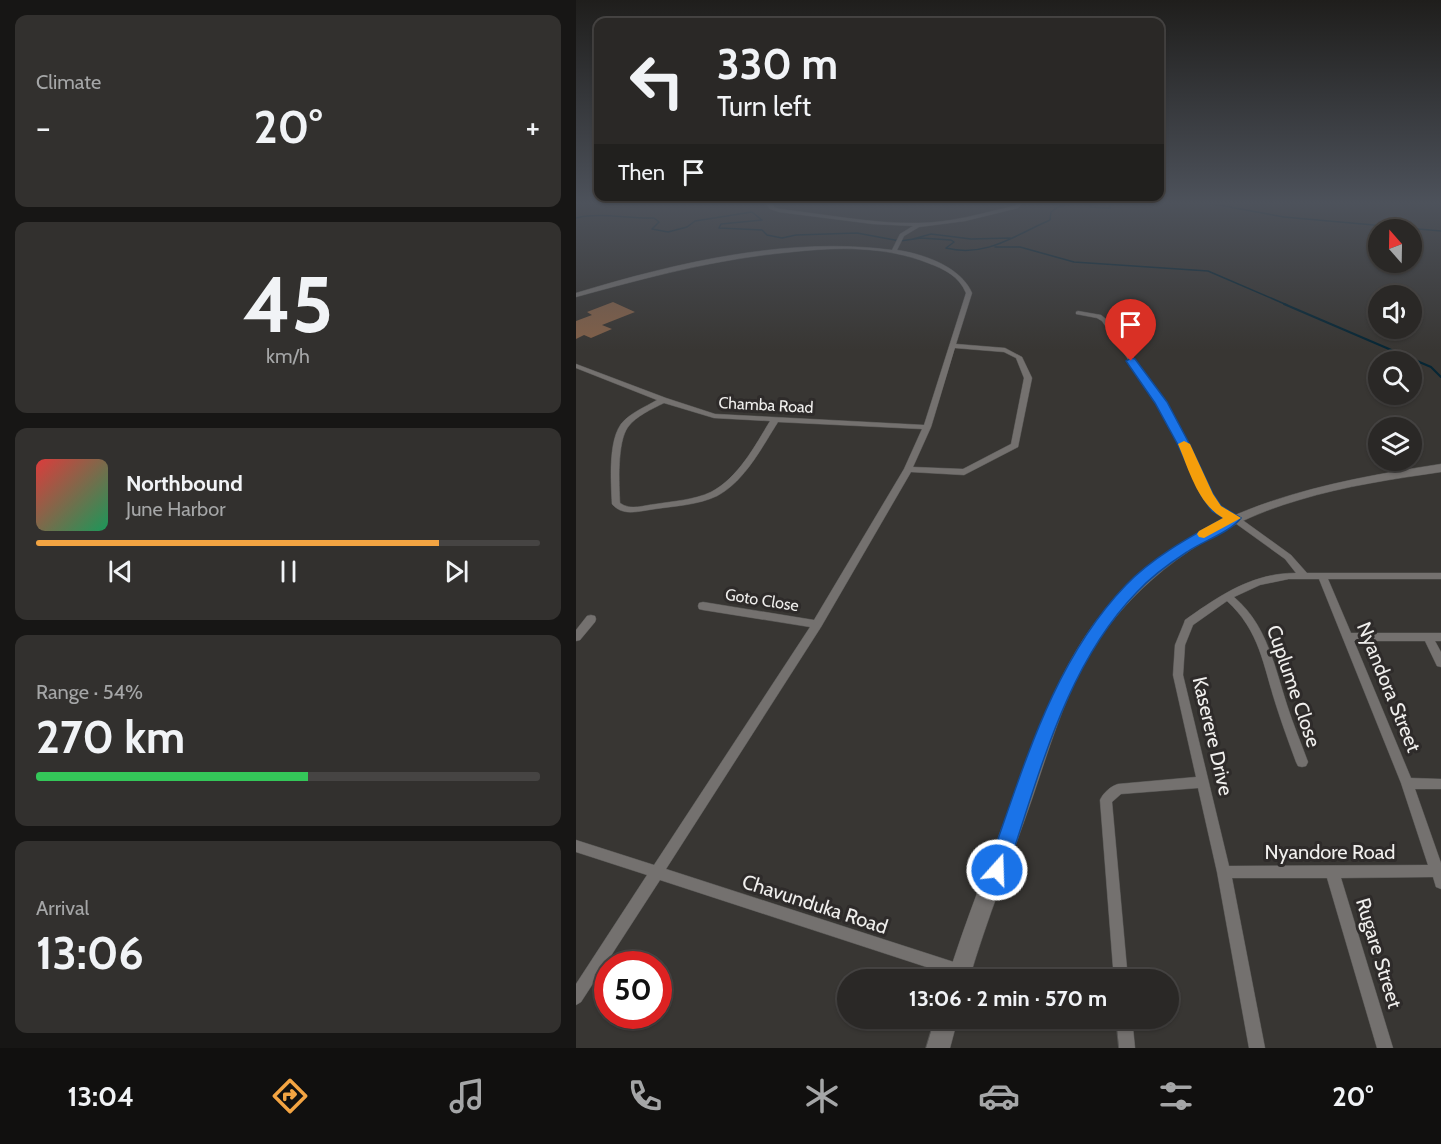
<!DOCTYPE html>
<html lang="en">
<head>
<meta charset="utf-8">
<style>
  body { margin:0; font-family:Cabin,sans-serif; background:#32302e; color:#f1f3f6; height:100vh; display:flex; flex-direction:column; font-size:22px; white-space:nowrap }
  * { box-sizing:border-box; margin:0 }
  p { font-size:20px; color:#a5a6a7 }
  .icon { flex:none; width:33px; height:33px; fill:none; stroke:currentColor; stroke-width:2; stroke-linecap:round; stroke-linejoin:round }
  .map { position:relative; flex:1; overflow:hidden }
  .panel { display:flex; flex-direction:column; gap:15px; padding:15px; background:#171615; width:576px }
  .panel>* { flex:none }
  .guide { position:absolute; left:18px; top:18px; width:570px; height:183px; border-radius:12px; box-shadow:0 2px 4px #0004,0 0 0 2px #464443; background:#2a2826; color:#f1f3f6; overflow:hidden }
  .needle { width:39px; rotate:340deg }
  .buttons { position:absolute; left:792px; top:219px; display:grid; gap:12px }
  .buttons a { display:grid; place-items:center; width:54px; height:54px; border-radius:50%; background:#2a2826; box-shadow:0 2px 4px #0004,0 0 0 2px #464443; font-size:30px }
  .speed { position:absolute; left:18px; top:951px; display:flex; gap:12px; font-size:30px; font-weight:700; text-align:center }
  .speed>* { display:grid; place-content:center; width:78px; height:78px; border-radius:50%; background:#2a2826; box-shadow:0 2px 4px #0004,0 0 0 2px #464443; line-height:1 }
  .speed .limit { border:9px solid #d22; background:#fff; color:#111 }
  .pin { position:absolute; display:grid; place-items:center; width:51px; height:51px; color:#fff; margin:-62px -26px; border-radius:50% 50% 50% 0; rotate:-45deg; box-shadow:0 0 6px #0007 }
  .pin .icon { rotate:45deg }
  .me { position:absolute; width:66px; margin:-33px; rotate:20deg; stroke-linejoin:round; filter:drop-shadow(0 0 4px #0008) }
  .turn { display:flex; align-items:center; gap:21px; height:126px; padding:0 24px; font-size:27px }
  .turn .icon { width:78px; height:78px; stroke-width:2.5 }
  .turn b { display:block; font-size:42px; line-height:51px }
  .then { display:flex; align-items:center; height:57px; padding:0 24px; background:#0003; gap:12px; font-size:22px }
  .big { font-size:45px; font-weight:700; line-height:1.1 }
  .panel .widget { flex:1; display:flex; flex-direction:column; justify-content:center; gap:9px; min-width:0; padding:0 21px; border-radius:12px; background:#32302e }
  .panel .dial { align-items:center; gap:0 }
  .dial b { font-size:78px; line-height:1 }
  .song { display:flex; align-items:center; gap:18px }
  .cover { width:72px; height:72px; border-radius:9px; background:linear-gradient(135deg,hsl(0 70% 55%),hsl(150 70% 35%)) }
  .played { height:6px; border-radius:3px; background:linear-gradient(90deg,#f3a442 80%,#464443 80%) }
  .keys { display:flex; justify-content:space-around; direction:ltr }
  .heat { display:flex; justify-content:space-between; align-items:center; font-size:33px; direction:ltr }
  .charge { height:9px; border-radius:4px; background:linear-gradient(90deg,#34c759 54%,#464443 0) }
  .trip { position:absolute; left:261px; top:969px; width:342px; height:60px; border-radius:30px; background:#2a2826; box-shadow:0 2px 4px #0004,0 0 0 2px #464443; font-weight:700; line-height:60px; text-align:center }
  .dock { display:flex; height:96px; justify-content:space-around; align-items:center; background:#11100f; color:#a5a6a7 }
  .dock .icon { width:42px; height:42px }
  .dock .current { color:#f3a442 }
  .dock b { font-size:27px; color:#f1f3f6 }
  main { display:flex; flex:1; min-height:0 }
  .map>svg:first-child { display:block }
</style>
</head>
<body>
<main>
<section class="panel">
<div class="widget"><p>Climate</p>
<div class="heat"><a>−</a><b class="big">20°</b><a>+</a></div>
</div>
<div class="widget dial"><b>45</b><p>km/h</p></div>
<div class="widget">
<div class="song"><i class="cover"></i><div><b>Northbound</b><p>June Harbor</p></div></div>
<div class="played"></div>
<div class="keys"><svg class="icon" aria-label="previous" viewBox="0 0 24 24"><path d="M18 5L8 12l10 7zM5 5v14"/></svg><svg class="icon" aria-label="pause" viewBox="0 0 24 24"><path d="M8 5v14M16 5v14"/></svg><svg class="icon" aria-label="next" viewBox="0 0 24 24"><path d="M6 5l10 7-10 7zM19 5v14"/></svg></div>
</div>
<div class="widget"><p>Range · 54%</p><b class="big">270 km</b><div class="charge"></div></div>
<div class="widget"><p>Arrival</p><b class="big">13:06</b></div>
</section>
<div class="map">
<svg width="865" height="1048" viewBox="0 0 865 1048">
  <rect width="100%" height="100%" fill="#383633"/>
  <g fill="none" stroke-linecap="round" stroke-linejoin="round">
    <path stroke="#062635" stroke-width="1.5" d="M516,203L514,207L534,208V203
      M632,203L708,217L865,231
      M0,218C25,212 52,219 78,218L83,222L76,229L92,232L111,227L119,221L176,212L186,220L145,224L143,228L186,230L191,235L206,238L220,235L281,233L324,241L345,238L375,240L378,242L370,248C410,258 439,235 474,220L475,212L482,207L499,203
      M337,239L355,234L395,239L434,238
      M419,247H444L498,262L632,271L711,305"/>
    <path stroke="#062635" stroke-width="2" d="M708,304L855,367L865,377"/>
  </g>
  <path fill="#826048" d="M37,302L59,312L26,325L36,329L15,338L8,335L0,339V321L16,315L11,312Z"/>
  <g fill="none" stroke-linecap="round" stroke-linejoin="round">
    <defs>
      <path id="street" d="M190,203H195L198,207L203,209C249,214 296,224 342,223C374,223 407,213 438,206L442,203H447L442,208L389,221L343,227L328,236L321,250C348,254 385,267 396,293L380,344L429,348L446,357L456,378L442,447L388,475L335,472L245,627L90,869L384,964L389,966L391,971L389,976L384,978L84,880L5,1002L0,1005V984L71,875L0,852V840L78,865L234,627L127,610L123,609L122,606L123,603L127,602L238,620L328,469L346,429L202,422C186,447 169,481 141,496C122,505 99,506 79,509C63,511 47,517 36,504C35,482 32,442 45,424C54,413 69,407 81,400L0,368V364L90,398L139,414L348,425L390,293C383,276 368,269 352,263C309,246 261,247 216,252C140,259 73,277 0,297V293C99,263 212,236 316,250L324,234L337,226L297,224L203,212L194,209ZM379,348L428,352L440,358L448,378L435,444L387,469L337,467L355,427ZM88,403L138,418L194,421C179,446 162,478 135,492C118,500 98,501 80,504C68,505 55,511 44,503C43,485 41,442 52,427C60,416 76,409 88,403Z
        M502,311L525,315L530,319L589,402L601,428L612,445L628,482L643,507L661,516L715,555L731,573H865V579H752L775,633H865V641H859L865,652V667L861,666L849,641H778L835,778L865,779V789H839L865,863V889L860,887L857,877L765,878L817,1048H801L751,878H656L689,1048H673L641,872L622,788L545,794L536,802L552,980H538L524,800C527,793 535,786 542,784L620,777L597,675L599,645L608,623L609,620C643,596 676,573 720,573L709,559L655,520L637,511L620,482L604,445L593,428L581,402L526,321L521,318L500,314V312ZM713,579H743L825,783L852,865L653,866L607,675L609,645L617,625L651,601C684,631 687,665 700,705C706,724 713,743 720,762L722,766L726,767L730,766L732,762C725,743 717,724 711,705C698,665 691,625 658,597L684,585Z
        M15,615L19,616L20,619L19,622L4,640L0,641V630L11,616Z
        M540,1018H556L559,1048H543Z"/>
      <path id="secondary" d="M865,464V472C817,479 769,486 723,500C636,525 555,581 510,660C486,704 472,752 456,799C435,860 411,918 393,980H371C390,919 414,860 436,801C455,750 472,698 500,651C580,516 722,486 865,464Z
        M359,1018H382L374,1048H350Z"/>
    </defs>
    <use href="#street" stroke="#555452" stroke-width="1"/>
    <use href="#secondary" stroke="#555452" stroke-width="1"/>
    <use href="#street" fill="#74716f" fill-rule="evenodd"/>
    <use href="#secondary" fill="#74716f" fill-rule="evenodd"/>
  </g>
  <linearGradient id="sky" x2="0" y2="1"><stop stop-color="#1f1e1c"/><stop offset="0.58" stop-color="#4d525b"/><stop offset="1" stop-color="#4d525b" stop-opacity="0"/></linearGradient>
  <rect width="865" height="350" fill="url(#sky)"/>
  <path fill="#1a73e8" stroke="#114b97" stroke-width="1.5" d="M555,358L559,359L591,402L614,445L637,494L645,506L665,518C653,533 627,541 611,552C594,563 575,577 561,592C489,666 464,774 431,870L428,877L421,879L414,877L411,870C447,771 475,663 550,585C577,557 614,537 648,518L636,511L625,495L602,445L579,403L550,361Z"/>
  <path fill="#f59e0b" d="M608,441L614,444L637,494L645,506L665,518L628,538L623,537L621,534L623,531L647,518C622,504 613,470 602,444Z"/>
  <g text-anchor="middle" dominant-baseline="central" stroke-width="6" stroke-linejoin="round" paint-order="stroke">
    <g font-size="16" fill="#f0efed" stroke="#2e2b2a">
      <text transform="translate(190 405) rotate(3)">Chamba Road</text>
      <text transform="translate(186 600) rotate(9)">Goto Close</text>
    </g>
    <g font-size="20" fill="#f0efed" stroke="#2e2b2a">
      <text transform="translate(718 686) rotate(71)">Cuplume Close</text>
      <text transform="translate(813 687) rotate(68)">Nyandora Street</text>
      <text transform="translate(637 736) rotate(77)">Kaserere Drive</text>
      <text x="754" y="852">Nyandore Road</text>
      <text transform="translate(239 904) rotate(18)">Chavunduka Road</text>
      <text transform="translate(803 953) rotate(73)">Rugare Street</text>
    </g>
  </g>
</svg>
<div class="buttons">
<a><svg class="needle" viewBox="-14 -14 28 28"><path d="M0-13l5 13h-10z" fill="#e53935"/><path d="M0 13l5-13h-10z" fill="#a5a6a7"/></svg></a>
<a><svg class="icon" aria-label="sound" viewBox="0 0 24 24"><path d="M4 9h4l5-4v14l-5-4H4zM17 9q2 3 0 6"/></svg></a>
<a><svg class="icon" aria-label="search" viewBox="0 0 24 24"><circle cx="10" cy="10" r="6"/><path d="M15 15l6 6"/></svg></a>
<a><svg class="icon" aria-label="layers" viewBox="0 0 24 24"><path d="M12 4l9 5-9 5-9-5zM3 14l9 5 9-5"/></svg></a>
</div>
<div class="speed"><div class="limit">50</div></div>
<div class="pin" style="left:555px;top:361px;background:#d93025"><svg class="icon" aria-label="arrive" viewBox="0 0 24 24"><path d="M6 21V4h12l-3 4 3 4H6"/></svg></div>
<svg class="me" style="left:421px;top:870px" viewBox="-20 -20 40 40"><circle r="17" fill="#1a73e8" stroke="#fff" stroke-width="3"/><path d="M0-11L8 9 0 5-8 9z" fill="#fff"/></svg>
<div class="trip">13:06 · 2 min · 570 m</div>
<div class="guide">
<div class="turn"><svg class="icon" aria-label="left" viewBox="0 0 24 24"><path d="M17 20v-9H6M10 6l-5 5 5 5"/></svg><div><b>330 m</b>Turn left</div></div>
<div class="then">Then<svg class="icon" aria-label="arrive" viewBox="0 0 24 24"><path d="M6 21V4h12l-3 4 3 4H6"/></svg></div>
</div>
</div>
</main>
<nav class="dock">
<b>13:04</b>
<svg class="icon current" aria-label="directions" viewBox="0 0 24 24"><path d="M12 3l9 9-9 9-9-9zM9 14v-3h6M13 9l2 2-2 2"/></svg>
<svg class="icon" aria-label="music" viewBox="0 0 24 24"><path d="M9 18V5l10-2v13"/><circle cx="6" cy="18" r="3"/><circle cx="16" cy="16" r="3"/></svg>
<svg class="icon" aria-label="phone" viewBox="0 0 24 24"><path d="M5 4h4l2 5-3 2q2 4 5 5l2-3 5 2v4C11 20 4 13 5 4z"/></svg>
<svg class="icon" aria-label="climate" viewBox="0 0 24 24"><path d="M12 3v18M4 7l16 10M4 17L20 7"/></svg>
<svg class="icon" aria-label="car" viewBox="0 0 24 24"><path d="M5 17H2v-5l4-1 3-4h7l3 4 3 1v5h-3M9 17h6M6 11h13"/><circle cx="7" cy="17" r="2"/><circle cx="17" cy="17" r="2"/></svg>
<svg class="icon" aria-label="filters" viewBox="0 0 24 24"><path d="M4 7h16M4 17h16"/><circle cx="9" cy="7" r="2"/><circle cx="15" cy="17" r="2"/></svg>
<b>20°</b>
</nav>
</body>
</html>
